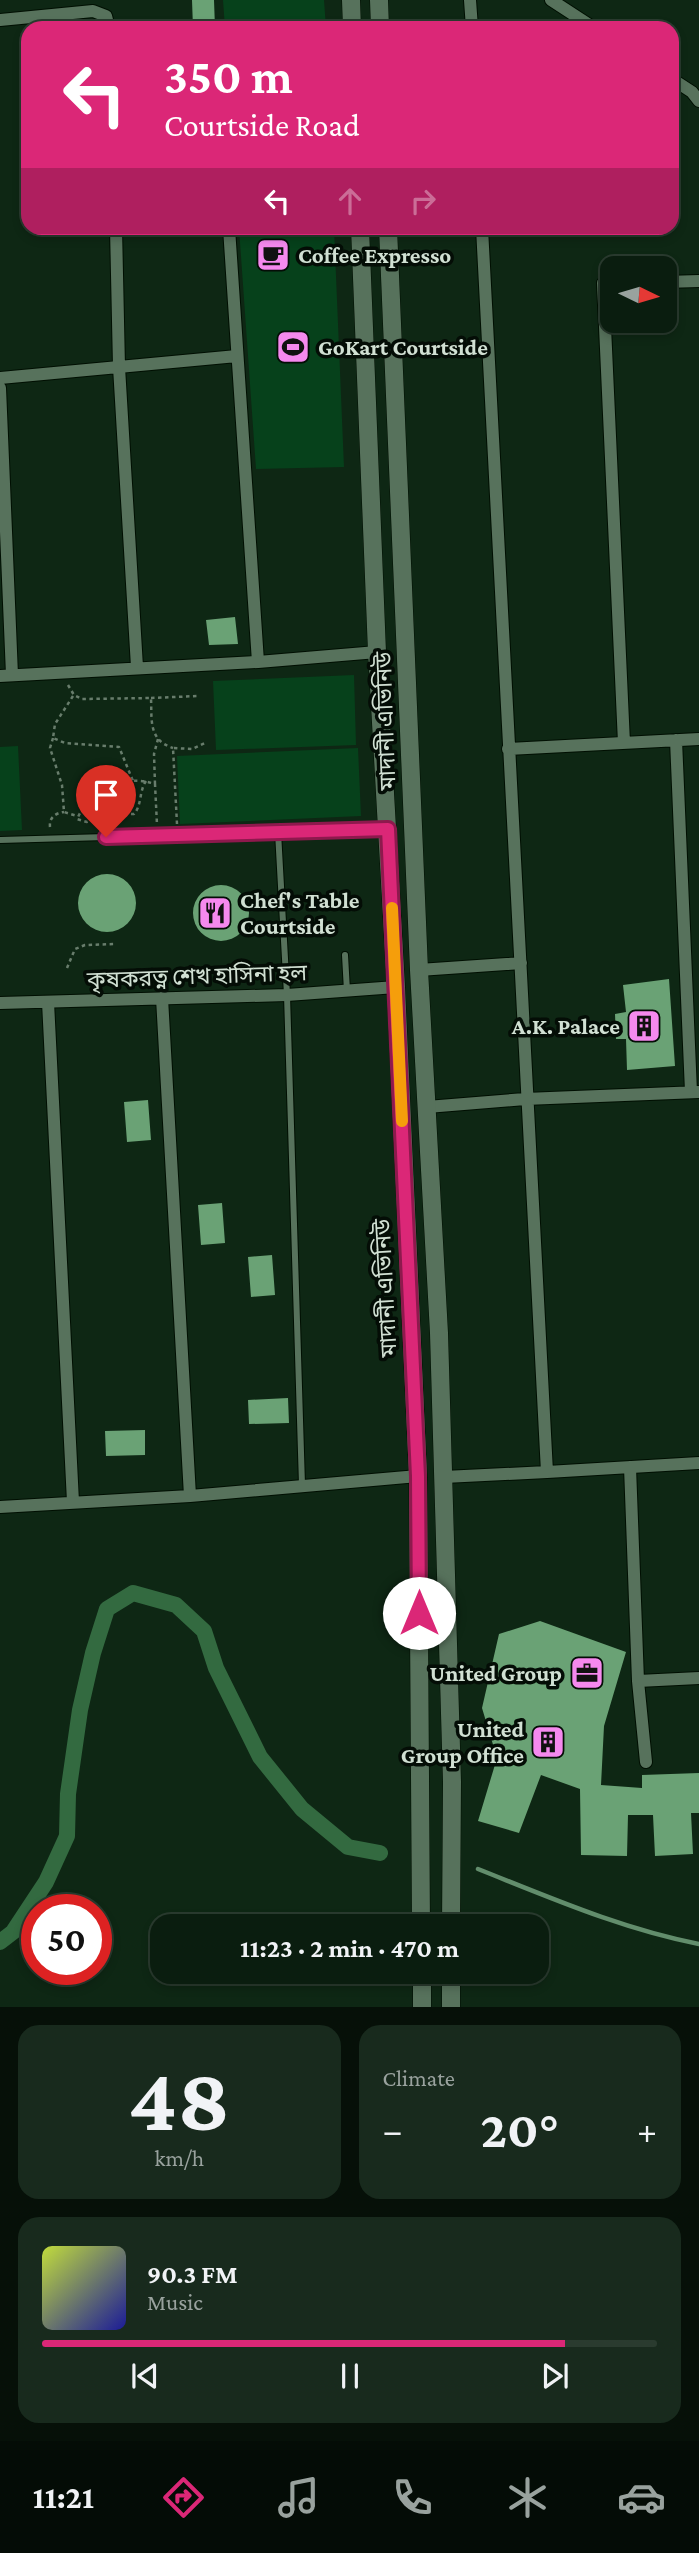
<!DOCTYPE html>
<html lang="en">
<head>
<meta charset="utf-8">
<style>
  body { margin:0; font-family:"Crimson Pro","Noto Sans Bengali",serif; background:#182a1d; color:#f1f3f6; height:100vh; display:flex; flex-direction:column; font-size:26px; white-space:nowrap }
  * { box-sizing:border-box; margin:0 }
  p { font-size:23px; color:#99a29e }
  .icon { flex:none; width:38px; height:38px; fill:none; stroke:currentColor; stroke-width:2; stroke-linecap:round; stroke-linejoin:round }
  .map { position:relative; height:2007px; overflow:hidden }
  .sheet { display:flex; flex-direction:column; gap:18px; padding:18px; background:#061008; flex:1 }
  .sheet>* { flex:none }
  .top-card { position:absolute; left:21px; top:21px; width:658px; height:214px; border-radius:21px; box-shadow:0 4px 10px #0003,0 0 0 2px #2a3b2f; background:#db2777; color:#fff; overflow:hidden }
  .needle { width:46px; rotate:95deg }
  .controls { position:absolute; left:600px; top:256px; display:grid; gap:14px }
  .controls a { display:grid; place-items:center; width:77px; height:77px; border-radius:14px; background:#0a1d0f; box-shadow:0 4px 10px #0003,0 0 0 2px #2a3b2f; font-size:35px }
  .speed { position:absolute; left:21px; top:1894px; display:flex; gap:14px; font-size:35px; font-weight:700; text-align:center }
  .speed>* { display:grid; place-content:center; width:91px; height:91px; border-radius:50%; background:#0a1d0f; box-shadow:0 4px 10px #0003,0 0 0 2px #2a3b2f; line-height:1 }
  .speed .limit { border:10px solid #d22; background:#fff; color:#111 }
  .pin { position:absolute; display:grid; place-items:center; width:60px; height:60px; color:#fff; margin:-72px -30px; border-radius:50% 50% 50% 0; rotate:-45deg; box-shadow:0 0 7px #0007 }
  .pin .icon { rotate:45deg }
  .me { position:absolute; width:77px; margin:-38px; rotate:0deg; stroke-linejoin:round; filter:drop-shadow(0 0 5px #0008) }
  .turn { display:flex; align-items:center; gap:24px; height:147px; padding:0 28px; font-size:32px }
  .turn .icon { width:91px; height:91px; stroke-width:2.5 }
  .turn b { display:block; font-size:49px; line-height:60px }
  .lanes { display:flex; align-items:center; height:66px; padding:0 28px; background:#0003; justify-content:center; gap:35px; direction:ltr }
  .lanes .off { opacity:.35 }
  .big { font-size:52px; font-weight:700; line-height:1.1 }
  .sheet .card { flex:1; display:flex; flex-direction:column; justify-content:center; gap:10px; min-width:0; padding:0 24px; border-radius:21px; background:#182a1d }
  .sheet .dial { align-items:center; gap:0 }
  .dial b { font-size:91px; line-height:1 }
  .song { display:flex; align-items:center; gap:21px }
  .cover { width:84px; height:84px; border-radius:10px; background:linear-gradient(135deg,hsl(70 70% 55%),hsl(240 70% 35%)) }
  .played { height:7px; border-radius:4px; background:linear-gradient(90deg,#db2777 85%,#2a3b2f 85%) }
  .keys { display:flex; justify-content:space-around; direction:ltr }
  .heat { display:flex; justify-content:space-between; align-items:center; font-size:38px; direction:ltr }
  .sheet .tiles { flex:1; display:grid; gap:18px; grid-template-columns:1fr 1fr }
  .card:last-child { grid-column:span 2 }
  .trip { position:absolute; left:150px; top:1914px; width:399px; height:70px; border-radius:21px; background:#0a1d0f; box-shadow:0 4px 10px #0003,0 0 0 2px #2a3b2f; font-weight:700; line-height:70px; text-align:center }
  .menu { display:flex; height:112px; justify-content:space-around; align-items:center; background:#040c06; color:#99a29e }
  .menu .icon { width:49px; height:49px }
  .menu .on { color:#db2777 }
  .menu b { font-size:32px; color:#f1f3f6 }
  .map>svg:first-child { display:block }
</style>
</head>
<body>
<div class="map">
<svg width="699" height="2007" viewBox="0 0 699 2007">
  <rect width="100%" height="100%" fill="#0e2714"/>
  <path fill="#06411b" d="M223,0H324L326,28H225Z
    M239,228H334L344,467L256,469Z
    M354,675L356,745L216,750L213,681Z
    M18,746L22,830L0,831V747Z
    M358,748L361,816L180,824L177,756Z"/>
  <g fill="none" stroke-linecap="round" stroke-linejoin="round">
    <path stroke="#628d6c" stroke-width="4.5" d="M478,1869C551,1898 622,1929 699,1944"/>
    <path stroke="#336a40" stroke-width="16" d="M0,1942L13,1932L46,1882L67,1836L68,1794L80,1710L93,1653L107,1609L133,1593L176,1605L204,1631L216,1668L260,1757L302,1809L348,1847L380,1853"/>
  </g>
  <path fill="#6aa275" d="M192,0H214L215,28H193Z
    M235,617L238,644L209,645L206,620Z
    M78 903a29 29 0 1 1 58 0a29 29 0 1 1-58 0Z
    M193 913a28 28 0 1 1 56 0a28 28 0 1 1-56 0Z
    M669,979L675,1066L627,1070L626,1039H616L615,1014L626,1012L623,985Z
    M148,1100L151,1140L127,1142L124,1102Z
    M222,1203L225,1243L201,1245L198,1205Z
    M272,1255L275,1295L251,1297L248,1257Z
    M288,1398L289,1423L249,1424L248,1400Z
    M145,1430V1455L106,1456L105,1431Z
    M540,1621L626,1652L604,1726L601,1785L642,1788V1775L699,1773V1813H691L693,1854L655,1856L653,1815H628L627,1856L581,1855L580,1789L541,1775L519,1833L478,1821L497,1758L482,1708L499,1634Z"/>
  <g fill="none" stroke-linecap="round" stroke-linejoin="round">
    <defs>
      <path id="lane" d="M278,832L287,995L302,1485
        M0,840L386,829
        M345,955L347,991"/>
      <path id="street" d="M470,0L472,28
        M551,0L594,28
        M0,20L93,11L106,16L109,28
        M672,79L692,92L699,101
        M116,228L119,367L137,667
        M229,228L258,662
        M482,228C503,642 523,1057 547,1472L699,1463
        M612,282L603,283L624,743
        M665,282L699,281
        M0,378L237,356
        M0,388L12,675
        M0,676L258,662L377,652
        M676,740L691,1092
        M508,749L699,739
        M419,970L521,963
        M162,998L190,1496
        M48,1002L73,1502
        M0,1003L287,995L396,987
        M427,1107L525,1099L699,1092
        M630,1467L638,1681L646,1762
        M444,1477L547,1472
        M0,1507L190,1496L418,1476
        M638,1681L699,1678"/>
      <path id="secondary" d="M351,0L352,28
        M379,0L380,28
        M360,228L377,652L396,987L418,1476L421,1927
        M388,228L419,970L439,1333L452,1782L451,1927
        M422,1972V2007
        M451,1972V2007"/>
    </defs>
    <use href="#lane" stroke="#000f02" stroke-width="8"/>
    <use href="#street" stroke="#000f02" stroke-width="14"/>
    <use href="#secondary" stroke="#000f02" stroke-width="19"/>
    <path stroke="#687d6c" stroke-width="2.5" stroke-dasharray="3.5 3.5" stroke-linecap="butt" d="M68,685L74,695L82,699L151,698C152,720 148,740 173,748
      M73,696L55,724L53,738L65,743L119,747L133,781
      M151,698L197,696
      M53,738L50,748L62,785L64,812L77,816
      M146,781C139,791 142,805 134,814L104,813L87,822L77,819L83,807L100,792H110C125,780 136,778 155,784L157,825
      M155,784L154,754L158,739
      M177,824L173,748L192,749L207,742
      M50,827C49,818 55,813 64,812
      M67,968L75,949L85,945L116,944"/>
    <use href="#lane" stroke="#57725c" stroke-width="6"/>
    <use href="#street" stroke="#57725c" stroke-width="12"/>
    <use href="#secondary" stroke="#57725c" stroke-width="18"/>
  </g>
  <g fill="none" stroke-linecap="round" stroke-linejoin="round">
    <defs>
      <path id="route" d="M106,837L388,829L418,1476L419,1613"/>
    </defs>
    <use href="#route" stroke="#8e194d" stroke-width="18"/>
    <use href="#route" stroke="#db2777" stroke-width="12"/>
    <path stroke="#f59e0b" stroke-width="12" d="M392,908L402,1121"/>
  </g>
  <defs>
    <symbol id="cafe-square" viewBox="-11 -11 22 22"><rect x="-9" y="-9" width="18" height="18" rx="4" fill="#f589ee" stroke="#040d06"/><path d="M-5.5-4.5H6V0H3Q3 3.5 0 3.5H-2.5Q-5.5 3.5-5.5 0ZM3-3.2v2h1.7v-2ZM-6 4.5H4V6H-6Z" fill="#111"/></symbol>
    <symbol id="stadium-square" viewBox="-11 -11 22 22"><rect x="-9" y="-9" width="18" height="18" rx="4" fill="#f589ee" stroke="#040d06"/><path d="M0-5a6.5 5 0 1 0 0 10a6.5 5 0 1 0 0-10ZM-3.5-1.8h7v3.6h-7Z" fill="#111"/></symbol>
    <symbol id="restaurant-square" viewBox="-11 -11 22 22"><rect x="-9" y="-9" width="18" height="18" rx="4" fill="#f589ee" stroke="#040d06"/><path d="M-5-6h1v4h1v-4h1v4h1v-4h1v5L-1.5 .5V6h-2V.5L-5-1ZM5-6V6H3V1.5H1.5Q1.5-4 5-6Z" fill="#111"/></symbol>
    <symbol id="building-square" viewBox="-11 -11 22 22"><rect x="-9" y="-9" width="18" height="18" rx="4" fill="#f589ee" stroke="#040d06"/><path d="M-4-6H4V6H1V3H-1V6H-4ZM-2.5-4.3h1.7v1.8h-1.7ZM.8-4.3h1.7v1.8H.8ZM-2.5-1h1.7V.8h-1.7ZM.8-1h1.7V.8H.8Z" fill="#111"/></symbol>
    <symbol id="office-square" viewBox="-11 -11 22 22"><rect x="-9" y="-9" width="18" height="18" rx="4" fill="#f589ee" stroke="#040d06"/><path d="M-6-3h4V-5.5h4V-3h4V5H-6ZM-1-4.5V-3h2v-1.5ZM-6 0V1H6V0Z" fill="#111"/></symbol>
  </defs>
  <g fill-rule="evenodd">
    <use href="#cafe-square" x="254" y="236" width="38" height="38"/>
    <use href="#stadium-square" x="274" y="328" width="38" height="38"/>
    <use href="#restaurant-square" x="196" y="894" width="38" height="38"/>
    <use href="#building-square" x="625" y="1007" width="38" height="38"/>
    <use href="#office-square" x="568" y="1654" width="38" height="38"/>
    <use href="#building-square" x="529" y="1723" width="38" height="38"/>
  </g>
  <g text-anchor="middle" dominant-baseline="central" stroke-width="7" stroke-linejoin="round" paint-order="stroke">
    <g font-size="23" font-weight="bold" fill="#d1e0d3" stroke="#040d06" text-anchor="start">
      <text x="298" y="255">Coffee Expresso</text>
      <text x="318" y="347">GoKart Courtside</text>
      <text x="240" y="900">Chef's Table<tspan x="240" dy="26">Courtside</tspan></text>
      <text x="620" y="1026" text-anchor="end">A.K. Palace</text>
      <text x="562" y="1673" text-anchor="end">United Group</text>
      <text x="524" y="1729" text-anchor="end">United<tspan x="524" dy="26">Group Office</tspan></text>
    </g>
    <g font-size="23" fill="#d1e0d3" stroke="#040d06">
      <text transform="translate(385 721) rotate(-92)">মাদানী এভিনিউ</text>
      <text transform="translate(197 976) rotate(-2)">কৃষকরত্ন শেখ হাসিনা হল</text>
      <text transform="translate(385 1288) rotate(-93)">মাদানী এভিনিউ</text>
    </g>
  </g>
</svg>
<div class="controls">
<a><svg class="needle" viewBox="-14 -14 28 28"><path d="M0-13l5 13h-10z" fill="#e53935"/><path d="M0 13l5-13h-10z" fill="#99a29e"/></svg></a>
</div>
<div class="speed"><div class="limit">50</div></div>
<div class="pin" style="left:106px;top:837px;background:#d93025"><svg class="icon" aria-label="arrive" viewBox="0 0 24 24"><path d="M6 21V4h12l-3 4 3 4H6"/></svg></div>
<svg class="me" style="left:419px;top:1613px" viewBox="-20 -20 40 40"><circle r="19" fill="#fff"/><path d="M0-13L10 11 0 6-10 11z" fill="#db2777"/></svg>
<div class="trip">11:23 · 2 min · 470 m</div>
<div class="top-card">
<div class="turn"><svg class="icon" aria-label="left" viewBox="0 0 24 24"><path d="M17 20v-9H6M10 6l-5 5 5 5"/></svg><div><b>350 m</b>Courtside Road</div></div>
<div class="lanes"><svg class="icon" aria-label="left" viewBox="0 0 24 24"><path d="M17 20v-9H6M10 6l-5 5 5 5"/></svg><svg class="icon off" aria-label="ahead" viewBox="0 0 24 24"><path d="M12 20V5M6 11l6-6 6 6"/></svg><svg class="icon off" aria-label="right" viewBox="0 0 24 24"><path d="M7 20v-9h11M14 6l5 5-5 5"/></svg></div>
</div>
</div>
<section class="sheet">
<div class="tiles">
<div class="card dial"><b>48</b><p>km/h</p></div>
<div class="card"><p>Climate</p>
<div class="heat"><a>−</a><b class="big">20°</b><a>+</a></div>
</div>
<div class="card">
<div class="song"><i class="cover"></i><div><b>90.3 FM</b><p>Music</p></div></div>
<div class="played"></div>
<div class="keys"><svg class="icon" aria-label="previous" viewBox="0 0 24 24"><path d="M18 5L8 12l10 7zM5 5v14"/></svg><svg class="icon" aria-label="pause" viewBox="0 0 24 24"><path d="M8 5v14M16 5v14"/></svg><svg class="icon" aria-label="next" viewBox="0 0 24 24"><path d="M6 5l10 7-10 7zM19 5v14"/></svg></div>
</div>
</div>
</section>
<nav class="menu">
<b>11:21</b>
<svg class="icon on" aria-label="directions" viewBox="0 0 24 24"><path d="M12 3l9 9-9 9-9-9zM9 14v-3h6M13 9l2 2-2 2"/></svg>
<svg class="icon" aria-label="music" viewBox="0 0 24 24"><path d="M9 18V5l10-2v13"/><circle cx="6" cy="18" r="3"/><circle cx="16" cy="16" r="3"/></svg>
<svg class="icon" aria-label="phone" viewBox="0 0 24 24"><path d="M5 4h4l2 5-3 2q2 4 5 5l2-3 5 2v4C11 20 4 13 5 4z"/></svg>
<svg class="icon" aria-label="climate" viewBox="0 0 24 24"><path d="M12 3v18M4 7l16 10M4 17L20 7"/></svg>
<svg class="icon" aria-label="car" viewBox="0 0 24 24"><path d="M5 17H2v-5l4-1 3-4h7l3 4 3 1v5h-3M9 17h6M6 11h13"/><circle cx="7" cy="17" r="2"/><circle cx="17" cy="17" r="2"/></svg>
</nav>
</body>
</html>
